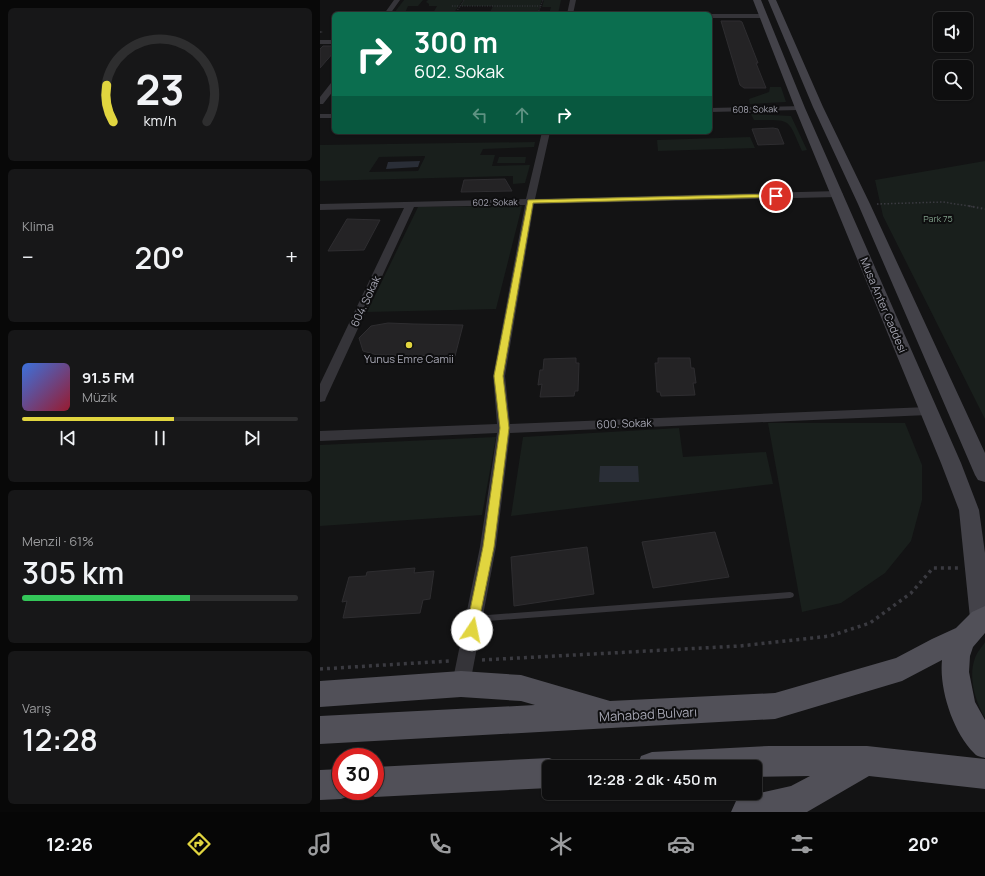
<!DOCTYPE html>
<html lang="tr">
<head>
<meta charset="utf-8">
<style>
  body { margin:0; font-family:Manrope,sans-serif; background:#171718; color:#f1f3f6; height:100vh; display:flex; flex-direction:column; font-size:15px; white-space:nowrap }
  * { box-sizing:border-box; margin:0 }
  p { font-size:13px; color:#9b9c9e }
  .icon { flex:none; width:22px; height:22px; fill:none; stroke:currentColor; stroke-width:2; stroke-linecap:round; stroke-linejoin:round }
  .map { position:relative; flex:1; overflow:hidden }
  .panel { display:flex; flex-direction:column; gap:8px; padding:8px; background:#080808; width:320px }
  .panel>* { flex:none }
  .top-card { position:absolute; left:12px; top:12px; width:380px; height:122px; border-radius:6px; box-shadow:0 1px 3px #0004,0 0 0 1px #2e2e2f; background:#0b6e4f; color:#fff; overflow:hidden }
  .buttons { position:absolute; left:613px; top:12px; display:grid; gap:8px }
  .buttons a { display:grid; place-items:center; width:40px; height:40px; border-radius:6px; background:#0e0e0f; box-shadow:0 1px 3px #0004,0 0 0 1px #2e2e2f; font-size:20px }
  .speed { position:absolute; left:12px; top:748px; display:flex; gap:8px; font-size:20px; font-weight:700; text-align:center }
  .speed>* { display:grid; place-content:center; width:52px; height:52px; border-radius:50%; background:#0e0e0f; box-shadow:0 1px 3px #0004,0 0 0 1px #2e2e2f; line-height:1 }
  .speed .limit { border:6px solid #d22; background:#fff; color:#111 }
  .pin { position:absolute; display:grid; place-items:center; width:34px; height:34px; color:#fff; margin:-17px; border:2px solid #fff; border-radius:50%; box-shadow:0 1px 4px #0007 }
  .me { position:absolute; width:44px; margin:-22px; rotate:11deg; stroke-linejoin:round; filter:drop-shadow(0 0 3px #0008) }
  .turn { display:flex; align-items:center; gap:14px; height:84px; padding:0 16px; font-size:18px }
  .turn .icon { width:52px; height:52px; stroke-width:2.5 }
  .turn b { display:block; font-size:28px; line-height:34px }
  .lanes { display:flex; align-items:center; height:38px; padding:0 16px; background:#0003; justify-content:center; gap:20px; direction:ltr }
  .lanes .off { opacity:.35 }
  .big { font-size:30px; font-weight:600; line-height:1.1 }
  .panel .card { flex:1; display:flex; flex-direction:column; justify-content:center; gap:6px; min-width:0; padding:0 14px; border-radius:6px; background:#171718 }
  .panel .dial { align-items:center; gap:0 }
  .dial svg { height:104px; overflow:visible; fill:none; stroke:#2e2e2f; stroke-width:7; stroke-linecap:round; text-anchor:middle }
  .dial text { fill:#f1f3f6; stroke:none }
  .song { display:flex; align-items:center; gap:12px }
  .cover { width:48px; height:48px; border-radius:6px; background:linear-gradient(135deg,hsl(220 70% 55%),hsl(350 70% 35%)) }
  .played { height:4px; border-radius:2px; background:linear-gradient(90deg,#e1d53f 55%,#2e2e2f 55%) }
  .keys { display:flex; justify-content:space-around; direction:ltr }
  .heat { display:flex; justify-content:space-between; align-items:center; font-size:22px; direction:ltr }
  .charge { height:6px; border-radius:3px; background:linear-gradient(90deg,#34c759 61%,#2e2e2f 0) }
  .trip { position:absolute; left:222px; top:760px; width:220px; height:40px; border-radius:6px; background:#0e0e0f; box-shadow:0 1px 3px #0004,0 0 0 1px #2e2e2f; font-weight:600; line-height:40px; text-align:center }
  .tab-bar { display:flex; height:64px; justify-content:space-around; align-items:center; background:#060606; color:#9b9c9e }
  .tab-bar .icon { width:28px; height:28px }
  .tab-bar .active { color:#e1d53f }
  .tab-bar b { font-size:18px; color:#f1f3f6 }
  main { display:flex; flex:1; min-height:0 }
  .map>svg:first-child { display:block }
</style>
</head>
<body>
<main>
<section class="panel">
<div class="card dial"><svg viewBox="0 0 100 80">
<path d="M14 69A42 42 0 1 1 86 69"/>
<path d="M14 69A42 42 0 0 1 9 41" stroke="#e1d53f"/>
<text x="50" y="56" font-size="32" font-weight="700">23</text>
<text x="50" y="72" font-size="11">km/h</text>
</svg></div>
<div class="card"><p>Klima</p>
<div class="heat"><a>−</a><b class="big">20°</b><a>+</a></div>
</div>
<div class="card">
<div class="song"><i class="cover"></i><div><b>91.5 FM</b><p>Müzik</p></div></div>
<div class="played"></div>
<div class="keys"><svg class="icon" aria-label="previous" viewBox="0 0 24 24"><path d="M18 5L8 12l10 7zM5 5v14"/></svg><svg class="icon" aria-label="pause" viewBox="0 0 24 24"><path d="M8 5v14M16 5v14"/></svg><svg class="icon" aria-label="next" viewBox="0 0 24 24"><path d="M6 5l10 7-10 7zM19 5v14"/></svg></div>
</div>
<div class="card"><p>Menzil · 61%</p><b class="big">305 km</b><div class="charge"></div></div>
<div class="card"><p>Varış</p><b class="big">12:28</b></div>
</section>
<div class="map">
<svg width="665" height="812" viewBox="0 0 665 812">
  <rect width="100%" height="100%" fill="#131314"/>
  <path fill="#191f1c" fill-rule="evenodd" d="M84,0H103L98,6H88L85,13H113L117,6H109V4L106,2L108,0H143L133,14L74,13Z
    M144,0H222L217,14H136L137,12H170L173,6H192H140Z
    M224,0H241L238,14H229L231,7H222Z
    M450,87H461L466,102L430,104L429,99L449,92Z
    M431,114L471,116L487,150L482,151C467,117 472,120 434,120Z
    M430,137L435,148L338,151L337,140Z
    M215,142L214,147L163,149L160,155H175L172,166L210,165L205,183L193,184V176L0,181V145ZM59,157L105,156V157L98,171L49,172Z
    M179,157H206L205,163H177Z
    M665,161V419L563,216L555,180Z
    M202,206L176,309L47,312L98,207Z
    M448,423H585L602,465V500L591,541L565,573L521,603L482,612Z
    M359,428L363,457L446,452L453,484L191,516L203,437Z
    M176,437L162,515L0,526V445Z
    M665,642V718C655,701 648,677 655,658C657,652 662,647 665,642Z"/>
  <path fill="#2a2e37" d="M100,161L98,167L66,169L68,162Z
    M280,466H318L319,482H279Z"/>
  <path fill="#242325" stroke="#2e2d30" d="M401,21H420L422,22L438,63H436L446,88H424L420,85Z
    M3,46H14V52L0,68V49Z
    M453,128L458,129L464,144L438,145L432,129Z
    M185,179L192,191L141,192L144,180Z
    M27,219L60,220L44,250L8,251Z
    M68,323L94,324L143,325L135,356L57,355L43,351L39,338L51,326Z
    M256,358V363H259L258,391H255L254,396L220,397L222,384L218,385L220,370H223L224,359Z
    M338,358H370L371,368H374L376,383H373L375,395L341,396L340,392H337L335,363H338Z
    M395,532L409,577L333,588L322,542Z
    M267,547L274,594L194,606L191,557Z
    M95,568L94,573L114,571L110,599L103,600L100,613L23,618L27,601L22,602L29,577L46,576L47,572Z"/>
  <g fill="none" stroke-linecap="round" stroke-linejoin="round">
    <path stroke="#3a3a40" stroke-width="1" stroke-dasharray="1 1.5" stroke-linecap="butt" d="M132,6H221
      M218,13L223,0
      M135,14L144,0"/>
    <path stroke="#3a3a40" stroke-width="1.5" stroke-dasharray="1.5 2" stroke-linecap="butt" d="M557,204L623,202L655,207"/>
    <path stroke="#3a3a40" stroke-width="2" stroke-dasharray="1.5 2.5" stroke-linecap="butt" d="M649,206L665,209"/>
    <path stroke="#3a3a40" stroke-width="3.5" stroke-dasharray="3 4" stroke-linecap="butt" d="M162,660L420,646L510,636L550,623L591,593L613,568H639
      M0,669L129,661"/>
    <path fill="#353439" fill-rule="evenodd" d="M0,31L3,32L0,33Z
      M470,592L473,593L474,595L473,597L470,598L155,622L152,621L151,619L152,617L155,616Z"/>
    <path fill="#353439" fill-rule="evenodd" d="M74,0H80L70,14H64Z
      M250,0H256L253,14H247Z
      M390,14H444L447,16L444,18H390Z
      M0,40H14V44H0Z
      M11,83H14V90L3,104H0V97Z
      M483,106L484,108L480,110L390,112V108Z
      M0,114H14V118H0Z
      M222,132H230L215,199L518,191L523,194L518,197L214,204L185,376L190,424L608,407L613,408L615,411L613,414L608,415L190,433L176,547L150,684L147,690L141,692L135,690L132,684L160,547L177,433L0,441V431L177,424L173,376L205,205L94,207L6,398L5,401L0,402V384L84,208L0,210V204L206,199Z"/>
    <path fill="#434249" fill-rule="evenodd" d="M433,0H441L485,108L641,463L659,510L665,553V627L662,628L654,625L650,618L639,510L621,463L475,108Z
      M448,0H456L503,107L550,204L665,453V482L658,480L655,475L538,204L493,107Z"/>
    <path fill="#515058" fill-rule="evenodd" d="M665,606V633L653,647L650,656L649,672L655,702L665,720V758C661,757 656,756 654,753C633,732 619,689 622,660L582,681L455,719L0,744V716L215,705L201,701L141,697L0,707V681L141,671L201,675L290,701L455,693L576,658L612,639L636,628L652,612Z
      M449,746H547L665,759V789L549,776L487,812H411L416,801L427,796L471,786L490,776L435,777V767H317L321,756L332,752Z
      M229,758L240,762L242,767H229V788L55,797L43,791H55V767Z
      M21,769V791H33L32,795L21,799L0,800V770Z"/>
  </g>
  <path fill="#e1d53f" stroke="#928a29" d="M456,194H458V197L213,203L183,376L189,428L174,547L157,630L156,634L152,635L147,634L146,630L163,547L180,428L174,376L208,200Z"/>
  <circle fill="#e1d53f" stroke="#0e0e0f" stroke-width="1.5" cx="89" cy="345" r="4"/>
  <g text-anchor="middle" dominant-baseline="central" stroke-width="4" stroke-linejoin="round" paint-order="stroke">
    <g font-size="9" fill="#a6a6b3" stroke="#0e0e0f">
      <text transform="translate(435 109) rotate(-1)">608. Sokak</text>
      <text transform="translate(175 202) rotate(-1)">602. Sokak</text>
    </g>
    <g font-size="9" fill="#7e9d88" stroke="#0e0e0f">
      <text x="618" y="218">Park 75</text>
    </g>
    <g font-size="11" fill="#a6a6b3" stroke="#0e0e0f">
      <text transform="translate(45 301) rotate(-65)">604. Sokak</text>
      <text transform="translate(564 305) rotate(67)">Musa Anter Caddesi</text>
      <text transform="translate(304 423) rotate(-2)">600. Sokak</text>
    </g>
    <g font-size="11" fill="#a6a6b3" stroke="#0e0e0f">
      <text x="89" y="358">Yunus Emre Camii</text>
    </g>
    <g font-size="13" fill="#a6a6b3" stroke="#0e0e0f">
      <text transform="translate(328 714) rotate(-3)">Mahabad Bulvarı</text>
    </g>
  </g>
</svg>
<div class="buttons">
<a><svg class="icon" aria-label="sound" viewBox="0 0 24 24"><path d="M4 9h4l5-4v14l-5-4H4zM17 9q2 3 0 6"/></svg></a>
<a><svg class="icon" aria-label="search" viewBox="0 0 24 24"><circle cx="10" cy="10" r="6"/><path d="M15 15l6 6"/></svg></a>
</div>
<div class="speed"><div class="limit">30</div></div>
<div class="pin" style="left:456px;top:196px;background:#d93025"><svg class="icon" aria-label="arrive" viewBox="0 0 24 24"><path d="M6 21V4h12l-3 4 3 4H6"/></svg></div>
<svg class="me" style="left:152px;top:630px" viewBox="-20 -20 40 40"><circle r="19" fill="#fff"/><path d="M0-13L10 11 0 6-10 11z" fill="#e1d53f"/></svg>
<div class="trip">12:28 · 2 dk · 450 m</div>
<div class="top-card">
<div class="turn"><svg class="icon" aria-label="right" viewBox="0 0 24 24"><path d="M7 20v-9h11M14 6l5 5-5 5"/></svg><div><b>300 m</b>602. Sokak</div></div>
<div class="lanes"><svg class="icon off" aria-label="left" viewBox="0 0 24 24"><path d="M17 20v-9H6M10 6l-5 5 5 5"/></svg><svg class="icon off" aria-label="ahead" viewBox="0 0 24 24"><path d="M12 20V5M6 11l6-6 6 6"/></svg><svg class="icon" aria-label="right" viewBox="0 0 24 24"><path d="M7 20v-9h11M14 6l5 5-5 5"/></svg></div>
</div>
</div>
</main>
<nav class="tab-bar">
<b>12:26</b>
<svg class="icon active" aria-label="directions" viewBox="0 0 24 24"><path d="M12 3l9 9-9 9-9-9zM9 14v-3h6M13 9l2 2-2 2"/></svg>
<svg class="icon" aria-label="music" viewBox="0 0 24 24"><path d="M9 18V5l10-2v13"/><circle cx="6" cy="18" r="3"/><circle cx="16" cy="16" r="3"/></svg>
<svg class="icon" aria-label="phone" viewBox="0 0 24 24"><path d="M5 4h4l2 5-3 2q2 4 5 5l2-3 5 2v4C11 20 4 13 5 4z"/></svg>
<svg class="icon" aria-label="climate" viewBox="0 0 24 24"><path d="M12 3v18M4 7l16 10M4 17L20 7"/></svg>
<svg class="icon" aria-label="car" viewBox="0 0 24 24"><path d="M5 17H2v-5l4-1 3-4h7l3 4 3 1v5h-3M9 17h6M6 11h13"/><circle cx="7" cy="17" r="2"/><circle cx="17" cy="17" r="2"/></svg>
<svg class="icon" aria-label="filters" viewBox="0 0 24 24"><path d="M4 7h16M4 17h16"/><circle cx="9" cy="7" r="2"/><circle cx="15" cy="17" r="2"/></svg>
<b>20°</b>
</nav>
</body>
</html>
